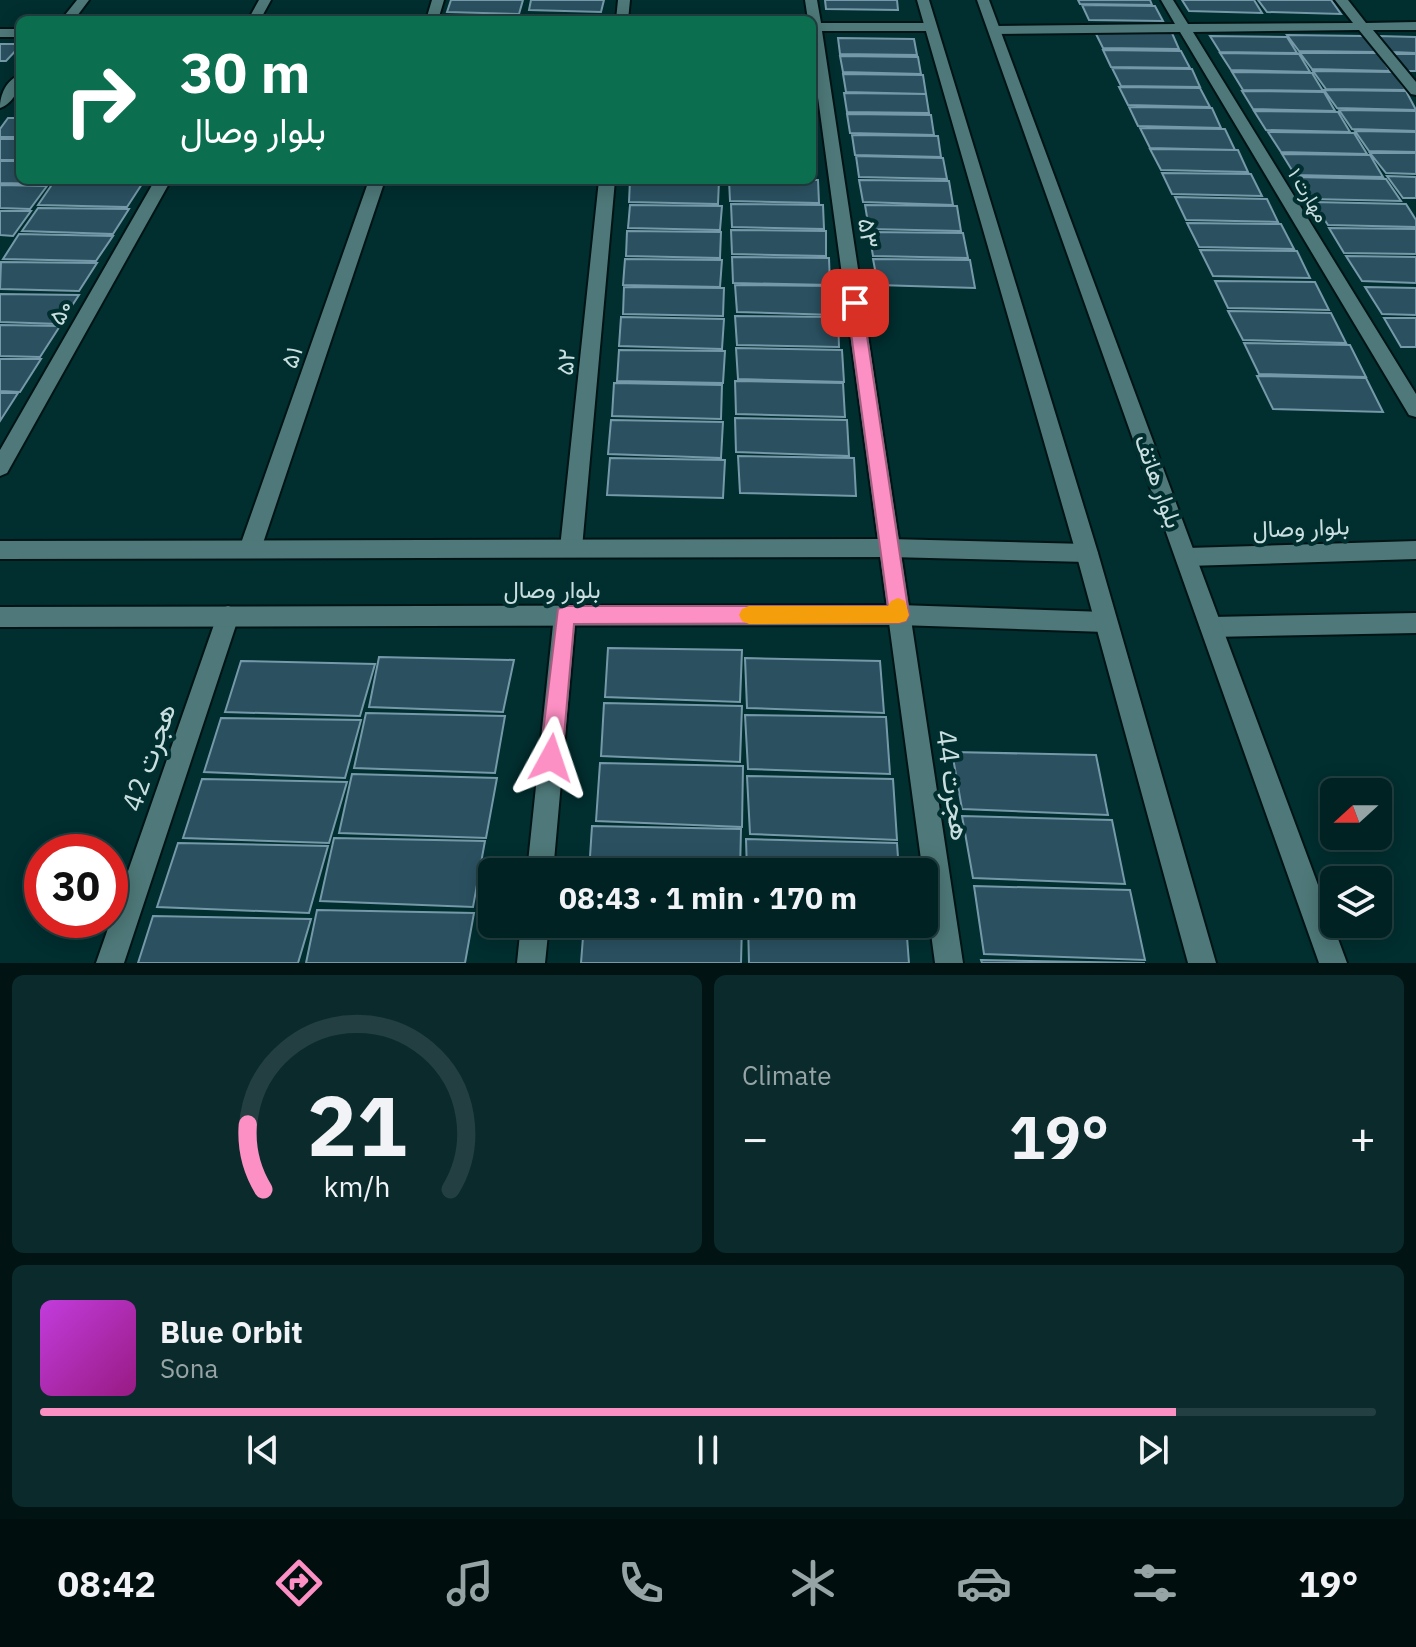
<!DOCTYPE html>
<html lang="en">
<head>
<meta charset="utf-8">
<style>
  body { margin:0; font-family:"IBM Plex Sans",Vazirmatn,sans-serif; background:#0b2a2b; color:#f1f3f6; height:100vh; display:flex; flex-direction:column; font-size:30px; white-space:nowrap }
  * { box-sizing:border-box; margin:0 }
  p { font-size:26px; color:#96a4a6 }
  .icon { flex:none; width:44px; height:44px; fill:none; stroke:currentColor; stroke-width:2; stroke-linecap:round; stroke-linejoin:round }
  .map { position:relative; height:963px; overflow:hidden }
  .panel { display:flex; flex-direction:column; gap:12px; padding:12px; background:#011313; flex:1 }
  .panel>* { flex:none }
  .hud { position:absolute; left:16px; top:16px; width:800px; height:168px; border-radius:12px; box-shadow:0 4px 20px #0003,0 0 0 2px #233f41; background:#0b6e4f; color:#fff; overflow:hidden }
  .needle { width:52px; rotate:249deg }
  .tools { position:absolute; left:1320px; top:778px; display:grid; gap:16px }
  .tools a { display:grid; place-items:center; width:72px; height:72px; border-radius:12px; background:#012223; box-shadow:0 4px 20px #0003,0 0 0 2px #233f41; font-size:40px }
  .speed { position:absolute; left:24px; top:834px; display:flex; gap:16px; font-size:40px; font-weight:700; text-align:center }
  .speed>* { display:grid; place-content:center; width:104px; height:104px; border-radius:50%; background:#012223; box-shadow:0 4px 20px #0003,0 0 0 2px #233f41; line-height:1 }
  .speed .limit { border:12px solid #d22; background:#fff; color:#111 }
  .pin { position:absolute; display:grid; place-items:center; width:68px; height:68px; color:#fff; margin:-34px; border-radius:16px; box-shadow:0 4px 12px #0006 }
  .me { position:absolute; width:88px; margin:-44px; rotate:5deg; stroke-linejoin:round; filter:drop-shadow(0 0 6px #0008) }
  .turn { display:flex; align-items:center; gap:28px; height:168px; padding:0 32px; font-size:36px }
  .turn .icon { width:104px; height:104px; stroke-width:2.5 }
  .turn b { display:block; font-size:56px; line-height:68px }
  .big { font-size:60px; font-weight:700; line-height:1.1 }
  .panel .widget { flex:1; display:flex; flex-direction:column; justify-content:center; gap:12px; min-width:0; padding:0 28px; border-radius:12px; background:#0b2a2b }
  .panel .dial { align-items:center; gap:0 }
  .dial svg { height:208px; overflow:visible; fill:none; stroke:#233f41; stroke-width:7; stroke-linecap:round; text-anchor:middle }
  .dial text { fill:#f1f3f6; stroke:none }
  .song { display:flex; align-items:center; gap:24px }
  .cover { width:96px; height:96px; border-radius:12px; background:linear-gradient(135deg,hsl(290 70% 55%),hsl(310 70% 35%)) }
  .played { height:8px; border-radius:4px; background:linear-gradient(90deg,#fc8fc3 85%,#233f41 85%) }
  .keys { display:flex; justify-content:space-around; direction:ltr }
  .heat { display:flex; justify-content:space-between; align-items:center; font-size:44px; direction:ltr }
  .panel .tiles { flex:1; display:grid; gap:12px; grid-template-columns:1fr 1fr }
  .widget:last-child { grid-column:span 2 }
  .trip { position:absolute; left:478px; top:858px; width:460px; height:80px; border-radius:12px; background:#012223; box-shadow:0 4px 20px #0003,0 0 0 2px #233f41; font-weight:700; line-height:80px; text-align:center }
  .dock { display:flex; height:128px; justify-content:space-around; align-items:center; background:#000e0e; color:#96a4a6 }
  .dock .icon { width:56px; height:56px }
  .dock .on { color:#fc8fc3 }
  .dock b { font-size:36px; color:#f1f3f6 }
  .map>svg:first-child { display:block }
</style>
</head>
<body>
<div class="map">
<svg width="1416" height="963" viewBox="0 0 1416 963">
  <rect width="100%" height="100%" fill="#012e2f"/>
  <path fill="#2b5161" stroke="#7599a9" stroke-width="2" d="M451,0H523L519,14L447,12Z
    M531,0H604L601,12L529,10Z
    M825,0H897L898,10L826,9Z
    M1078,0H1150L1152,5L1080,4Z
    M1182,0H1254L1262,13L1189,11Z
    M1258,0H1331L1341,14L1267,12Z
    M1082,5L1155,6L1163,21L1089,20Z
    M1095,32L1172,33L1179,49L1103,48Z
    M1287,35L1364,36L1376,52L1299,51Z
    M1210,36L1287,37L1297,53L1220,52Z
    M1378,36L1416,37V53L1392,52Z
    M838,38L914,39L917,55L840,54Z
    M0,44H20V46L6,61H0Z
    M1103,50L1181,51L1190,68L1111,67Z
    M1220,53L1299,54L1310,72L1231,70Z
    M1300,53H1378L1390,71L1312,69Z
    M1392,54H1416V71H1406Z
    M840,56L918,57L921,74L843,72Z
    M1112,68L1192,69L1200,87L1121,86Z
    M1313,71L1393,72L1406,90L1326,89Z
    M1232,72L1312,73L1323,91L1243,90Z
    M843,74L923,75L926,94L846,92Z
    M1119,87L1200,88L1210,107L1128,105Z
    M1324,90L1406,91L1416,110L1337,108Z
    M1242,91L1324,92L1335,111L1253,109Z
    M844,93L926,94L929,113L847,112Z
    M1129,107L1212,108L1221,128L1138,126Z
    M1339,110L1416,111V131L1352,129Z
    M1254,111L1338,112L1350,132L1266,130Z
    M847,114L931,115L934,135L850,133Z
    M8,118H20V137H0V129Z
    M1140,128L1225,129L1235,150L1150,148Z
    M1355,131L1416,132V152L1369,151Z
    M1268,132L1354,133L1367,154L1281,152Z
    M852,135L938,136L941,157L855,155Z
    M0,139H20V160H0Z
    M1150,149L1238,150L1248,172L1161,170Z
    M1370,153H1416V174L1386,173Z
    M1282,154L1370,155L1383,177L1295,175Z
    M856,156L943,158L947,179L859,177Z
    M0,161H20V180H50L47,184L0,183Z
    M1162,173L1251,174L1262,196L1172,194Z
    M1387,176L1416,177V198H1403Z
    M1296,177L1386,179L1401,201L1310,199Z
    M630,180L719,181L718,204L629,202Z
    M729,180H818L819,203L730,201Z
    M859,180L949,181L953,205L863,202Z
    M53,183L142,184L127,207L38,205Z
    M0,185L47,186L30,209L0,208Z
    M1175,197L1267,199L1278,222L1186,220Z
    M1313,202L1406,204L1416,220V227L1328,225Z
    M731,204L823,205L824,229L732,227Z
    M630,205L722,206L720,230L628,228Z
    M865,205L957,206L961,231L869,229Z
    M38,208L129,209L113,234L22,231Z
    M0,211H31L13,236L0,235Z
    M1187,223L1281,224L1294,249L1199,247Z
    M1329,228L1416,229V254L1344,253Z
    M731,230L826,231V256L732,254Z
    M627,231L721,232L720,258L626,256Z
    M869,232L963,233L968,258L873,256Z
    M19,234L113,236L96,261L3,259Z
    M1200,250L1297,251L1310,278L1213,276Z
    M1346,256L1416,257V283L1362,281Z
    M732,257L829,258L830,285L733,283Z
    M625,259L722,260L720,287L623,285Z
    M873,259L970,260L975,288L878,285Z
    M1,262L97,263L79,291L0,289Z
    M1215,281L1315,282L1329,310L1228,308Z
    M735,285L835,286L836,315L737,312Z
    M624,287L724,288L723,316L623,314Z
    M1365,287L1416,288V315L1382,314Z
    M0,294L79,295L60,324L0,322Z
    M1228,311L1331,313L1346,343L1243,340Z
    M735,316L838,317L839,347L737,345Z
    M621,317L724,319L722,349L619,346Z
    M1384,318H1416V347H1401Z
    M0,325L60,326L40,357L0,356Z
    M1244,343L1350,345L1366,377L1259,374Z
    M736,348L842,350L844,382L738,379Z
    M619,350L725,351L723,383L617,381Z
    M0,359H41L20,392L0,391Z
    M1257,376L1366,378L1383,412L1273,409Z
    M735,381L843,383L845,417L736,414Z
    M614,383L722,385L721,419L612,416Z
    M0,393H18L0,421Z
    M735,418L847,420L849,456L736,452Z
    M611,420L723,422L721,458L608,454Z
    M738,456L854,458L856,496L740,493Z
    M610,458L725,460L723,498L607,495Z
    M608,648L742,650L740,702L605,697Z
    M379,657L514,660L503,712L369,707Z
    M745,658L880,661L884,713L747,708Z
    M241,661L375,664L360,716L225,712Z
    M604,703L742,706L740,762L601,756Z
    M366,713L505,716L495,773L354,768Z
    M745,715L886,717L890,774L748,769Z
    M221,718L361,720L345,778L204,772Z
    M952,752L1096,755L1108,815L962,809Z
    M600,763L743,766L742,827L596,821Z
    M352,774L497,778L486,838L339,833Z
    M747,776L893,779L897,840L750,834Z
    M202,779L347,782L329,843L183,838Z
    M962,816L1112,820L1125,884L973,878Z
    M592,826L741,829L740,872H589Z
    M334,838L485,841L473,907L320,901Z
    M746,839L897,843L899,872H747Z
    M178,843L328,846L309,913L157,907Z
    M974,886L1130,890L1145,960L984,954Z
    M317,910L474,913L465,963H306Z
    M153,916L311,919L298,963H138Z
    M584,924H742L741,963H581Z
    M748,924H906L909,963H749Z
    M981,960L1145,963H982Z"/>
  <g fill="none" stroke-linecap="round" stroke-linejoin="round">
    <defs>
      <path id="minor" d="M77,0H89L74,20H61Z
        M259,0H271L260,20H248Z
        M432,0H444L438,20H426Z
        M618,0H630L628,20H616Z
        M805,0H817L821,23H931L937,27L931,31H822L963,963H935L812,53V20H808Z
        M1161,0H1173L1188,24L1353,23L1335,0H1348L1366,23L1416,22V30H1373L1416,82V95L1411,94L1359,30L1193,32L1416,394V417L1409,415L1180,32L995,34L989,30L995,26L1175,24Z
        M0,29H20V37H0Z
        M20,75C20,88 14,103 0,108C0,95 6,80 20,75Z
        M155,180H171L7,473L0,476V450Z
        M369,180H385L261,549L257,555L250,558L243,555L239,549Z
        M599,180H615L582,548L578,554L571,557L564,554L560,548Z
        M565,605L573,608L576,615L553,872H527L554,615L557,608Z
        M228,606L236,609L239,616L124,963H96L217,616L220,609Z
        M521,924H549L545,963H517Z"/>
      <path id="tertiary" d="M890,539L1087,544L1094,547L1098,553L1094,559L1087,562L890,557L0,559V541Z
        M1416,541V559L1187,566L1180,563L1176,557L1180,551L1187,548Z
        M899,605L1105,612L1113,615L1116,622L1113,629L1105,632L899,625L0,627V607Z
        M1416,613V633L1211,637L1203,634L1200,627L1203,620L1211,617Z"/>
      <path id="secondary" d="M917,0H929L1098,553L1216,963H1188L1076,553Z
        M977,0H989L1347,963H1319Z"/>
    </defs>
    <use href="#minor" stroke="#011415" stroke-width="4"/>
    <use href="#tertiary" stroke="#011415" stroke-width="4"/>
    <use href="#secondary" stroke="#011415" stroke-width="4"/>
    <use href="#minor" fill="#4e7879" fill-rule="evenodd"/>
    <use href="#tertiary" fill="#4e7879" fill-rule="evenodd"/>
    <use href="#secondary" fill="#4e7879" fill-rule="evenodd"/>
  </g>
  <path fill="#fc8fc3" stroke="#a45d7f" stroke-width="2" d="M855,298L862,303L909,615L906,621L899,623L574,624L562,758L559,765L551,768L543,765L540,758L558,609L565,606H888L847,303Z"/>
  <path fill="#f59e0b" d="M898,598L905,601L909,615L906,621L899,623L749,624L742,621L739,615L742,609L749,606H888L891,601Z"/>
  <g text-anchor="middle" dominant-baseline="central" stroke-width="8" stroke-linejoin="round" paint-order="stroke">
    <g font-size="20" fill="#c9dfdf" stroke="#012e2f">
      <text transform="translate(1309 195) rotate(59)">مهارت ۱</text>
    </g>
    <g font-size="24" fill="#c9dfdf" stroke="#012e2f">
      <text transform="translate(869 233) rotate(82)">۵۳</text>
      <text transform="translate(60 312) rotate(-61)">۵۰</text>
      <text transform="translate(291 357) rotate(-71)">۵۱</text>
      <text transform="translate(565 362) rotate(-85)">۵۲</text>
      <text transform="translate(1159 481) rotate(70)">بلوار هاتف</text>
      <text transform="translate(1301 527) rotate(-2)">بلوار وصال</text>
      <text x="552" y="589">بلوار وصال</text>
    </g>
    <g font-size="28" fill="#c9dfdf" stroke="#012e2f">
      <text transform="translate(148 757) rotate(-71)">هجرت 42</text>
      <text transform="translate(954 785) rotate(82)">هجرت 44</text>
    </g>
  </g>
</svg>
<div class="tools">
<a><svg class="needle" viewBox="-14 -14 28 28"><path d="M0-13l5 13h-10z" fill="#e53935"/><path d="M0 13l5-13h-10z" fill="#96a4a6"/></svg></a>
<a><svg class="icon" aria-label="layers" viewBox="0 0 24 24"><path d="M12 4l9 5-9 5-9-5zM3 14l9 5 9-5"/></svg></a>
</div>
<div class="speed"><div class="limit">30</div></div>
<div class="pin" style="left:855px;top:303px;background:#d93025"><svg class="icon" aria-label="arrive" viewBox="0 0 24 24"><path d="M6 21V4h12l-3 4 3 4H6"/></svg></div>
<svg class="me" style="left:551px;top:758px" viewBox="-20 -20 40 40"><path d="M0-17L14 15 0 8-14 15z" fill="#fc8fc3" stroke="#fff" stroke-width="4"/></svg>
<div class="trip">08:43 · 1 min · 170 m</div>
<div class="hud">
<div class="turn"><svg class="icon" aria-label="right" viewBox="0 0 24 24"><path d="M7 20v-9h11M14 6l5 5-5 5"/></svg><div><b>30 m</b>بلوار وصال</div></div>
</div>
</div>
<section class="panel">
<div class="tiles">
<div class="widget dial"><svg viewBox="0 0 100 80">
<path d="M14 69A42 42 0 1 1 86 69"/>
<path d="M14 69A42 42 0 0 1 8 44" stroke="#fc8fc3"/>
<text x="50" y="56" font-size="32" font-weight="700">21</text>
<text x="50" y="72" font-size="11">km/h</text>
</svg></div>
<div class="widget"><p>Climate</p>
<div class="heat"><a>−</a><b class="big">19°</b><a>+</a></div>
</div>
<div class="widget">
<div class="song"><i class="cover"></i><div><b>Blue Orbit</b><p>Sona</p></div></div>
<div class="played"></div>
<div class="keys"><svg class="icon" aria-label="previous" viewBox="0 0 24 24"><path d="M18 5L8 12l10 7zM5 5v14"/></svg><svg class="icon" aria-label="pause" viewBox="0 0 24 24"><path d="M8 5v14M16 5v14"/></svg><svg class="icon" aria-label="next" viewBox="0 0 24 24"><path d="M6 5l10 7-10 7zM19 5v14"/></svg></div>
</div>
</div>
</section>
<nav class="dock">
<b>08:42</b>
<svg class="icon on" aria-label="directions" viewBox="0 0 24 24"><path d="M12 3l9 9-9 9-9-9zM9 14v-3h6M13 9l2 2-2 2"/></svg>
<svg class="icon" aria-label="music" viewBox="0 0 24 24"><path d="M9 18V5l10-2v13"/><circle cx="6" cy="18" r="3"/><circle cx="16" cy="16" r="3"/></svg>
<svg class="icon" aria-label="phone" viewBox="0 0 24 24"><path d="M5 4h4l2 5-3 2q2 4 5 5l2-3 5 2v4C11 20 4 13 5 4z"/></svg>
<svg class="icon" aria-label="climate" viewBox="0 0 24 24"><path d="M12 3v18M4 7l16 10M4 17L20 7"/></svg>
<svg class="icon" aria-label="car" viewBox="0 0 24 24"><path d="M5 17H2v-5l4-1 3-4h7l3 4 3 1v5h-3M9 17h6M6 11h13"/><circle cx="7" cy="17" r="2"/><circle cx="17" cy="17" r="2"/></svg>
<svg class="icon" aria-label="filters" viewBox="0 0 24 24"><path d="M4 7h16M4 17h16"/><circle cx="9" cy="7" r="2"/><circle cx="15" cy="17" r="2"/></svg>
<b>19°</b>
</nav>
</body>
</html>
